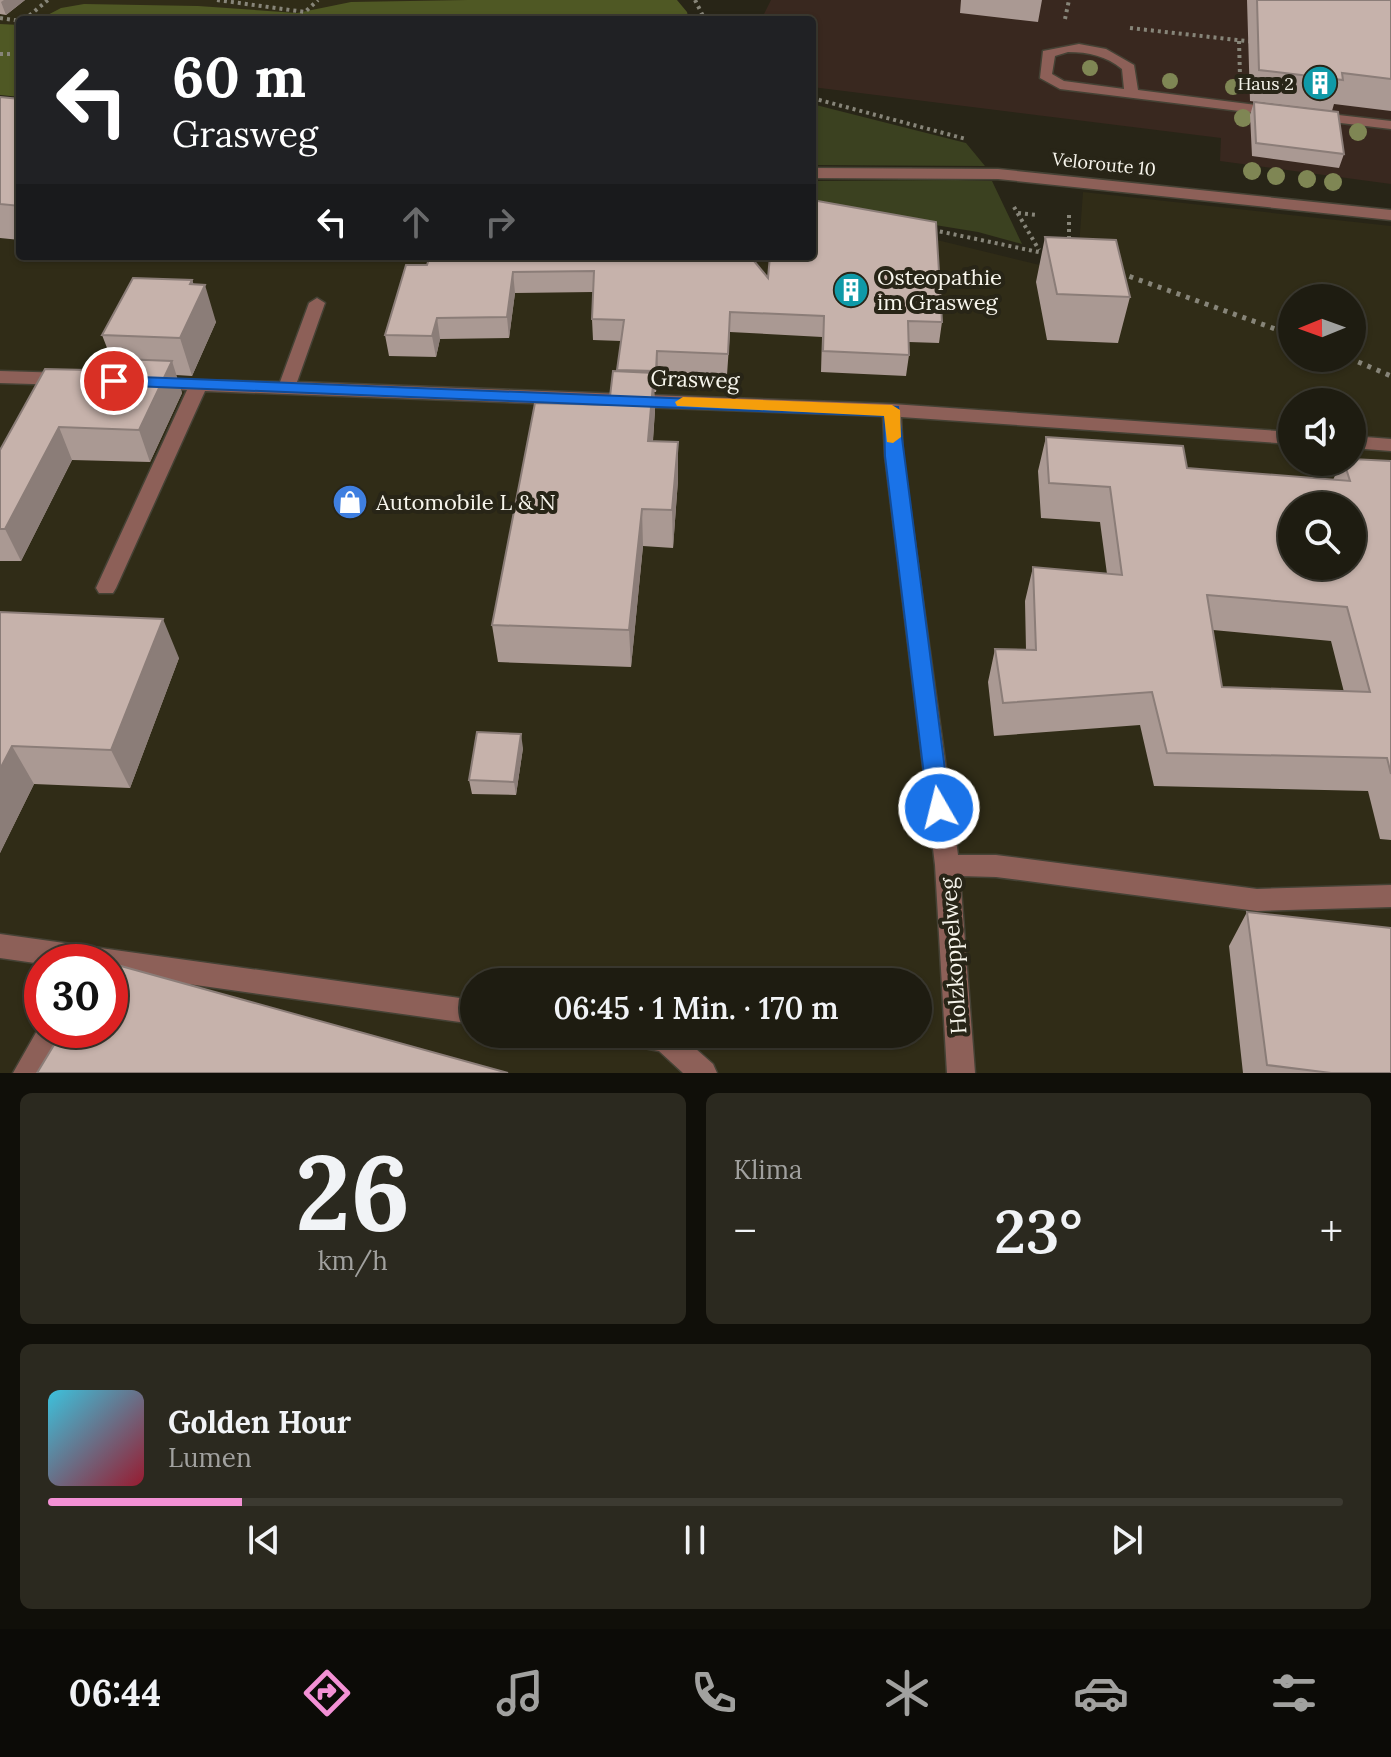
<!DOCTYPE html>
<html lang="de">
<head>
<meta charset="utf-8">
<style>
  body { margin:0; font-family:Lora,serif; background:#2b291f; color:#f1f3f6; height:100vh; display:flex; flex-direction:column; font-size:30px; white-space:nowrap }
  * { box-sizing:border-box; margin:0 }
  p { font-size:26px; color:#a1a19f }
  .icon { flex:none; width:44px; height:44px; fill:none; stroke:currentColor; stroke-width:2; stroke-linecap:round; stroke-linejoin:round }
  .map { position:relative; height:1073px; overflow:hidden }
  .sheet { display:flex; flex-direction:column; gap:20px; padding:20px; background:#100f09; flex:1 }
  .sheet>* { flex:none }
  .top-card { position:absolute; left:16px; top:16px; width:800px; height:244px; border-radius:8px; box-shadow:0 2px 6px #0004,0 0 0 2px #3c3a31; background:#202124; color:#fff; overflow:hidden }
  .needle { width:52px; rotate:269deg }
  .tools { position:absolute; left:1278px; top:284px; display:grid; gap:16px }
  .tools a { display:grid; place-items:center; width:88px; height:88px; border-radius:50%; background:#1e1c11; box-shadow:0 2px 6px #0004,0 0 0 2px #3c3a31; font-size:40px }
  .speed { position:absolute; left:24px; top:944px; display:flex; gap:16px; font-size:40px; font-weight:700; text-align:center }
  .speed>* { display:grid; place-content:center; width:104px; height:104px; border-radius:50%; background:#1e1c11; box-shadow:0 2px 6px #0004,0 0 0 2px #3c3a31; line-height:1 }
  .speed .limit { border:12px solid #d22; background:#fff; color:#111 }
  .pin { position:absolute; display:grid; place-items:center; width:68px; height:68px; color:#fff; margin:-34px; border:4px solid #fff; border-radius:50%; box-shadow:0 2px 8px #0007 }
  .me { position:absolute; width:88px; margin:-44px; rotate:352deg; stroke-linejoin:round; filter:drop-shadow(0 0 6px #0008) }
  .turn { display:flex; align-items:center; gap:28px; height:168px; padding:0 24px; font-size:36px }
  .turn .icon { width:104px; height:104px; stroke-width:2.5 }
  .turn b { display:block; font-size:56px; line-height:68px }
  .lanes { display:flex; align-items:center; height:76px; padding:0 24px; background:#0003; justify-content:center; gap:40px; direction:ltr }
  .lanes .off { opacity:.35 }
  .big { font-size:60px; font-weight:600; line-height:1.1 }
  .sheet .card { flex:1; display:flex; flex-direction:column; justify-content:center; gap:12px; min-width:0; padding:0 28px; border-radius:12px; background:#2b291f }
  .sheet .dial { align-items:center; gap:0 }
  .dial b { font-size:104px; line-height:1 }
  .song { display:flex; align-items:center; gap:24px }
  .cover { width:96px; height:96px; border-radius:12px; background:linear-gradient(135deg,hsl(190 70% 55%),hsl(350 70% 35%)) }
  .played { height:8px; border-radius:4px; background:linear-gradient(90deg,#f391d5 15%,#3c3a31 15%) }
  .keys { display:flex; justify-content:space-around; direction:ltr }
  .heat { display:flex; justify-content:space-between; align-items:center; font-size:44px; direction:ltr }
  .sheet .tiles { flex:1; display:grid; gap:20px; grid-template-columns:1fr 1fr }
  .card:last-child { grid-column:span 2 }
  .trip { position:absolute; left:460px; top:968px; width:472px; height:80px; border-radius:40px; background:#1e1c11; box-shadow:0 2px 6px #0004,0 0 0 2px #3c3a31; font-weight:600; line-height:80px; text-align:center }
  .dock { display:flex; height:128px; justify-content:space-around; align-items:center; background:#0c0b07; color:#a1a19f }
  .dock .icon { width:56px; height:56px }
  .dock .current { color:#f391d5 }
  .dock b { font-size:36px; color:#f1f3f6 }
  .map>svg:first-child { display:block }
</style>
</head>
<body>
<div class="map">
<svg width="1391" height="1073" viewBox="0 0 1391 1073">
  <rect width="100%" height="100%" fill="#282517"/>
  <path fill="#39281f" d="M771,0H1391V184L1220,161L1221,138L812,87V20H761Z"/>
  <path fill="#302c17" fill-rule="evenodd" d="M0,0H526L310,20H20V42H0Z
    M0,123L20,126V256H812L937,240L1077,274L1083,192L1391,226V1073H0ZM1292,298H1352V358H1292ZM1292,402H1352V462H1292ZM1292,506H1352V566H1292ZM42,962H110V1030H42ZM474,982H918V1034H474Z"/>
  <path fill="#3b4120" d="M812,104L966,143L985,166L812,165Z
    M956,180L992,181L1022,244L978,232L812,205V181Z"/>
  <path fill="#4f5824" d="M467,0H677L687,12L689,20H38L61,8L84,4L198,6L297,13L351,2Z
    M0,24L20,25V97L0,95Z"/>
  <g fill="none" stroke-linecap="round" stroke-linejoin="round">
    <defs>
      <path id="minor" d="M1079,44L1106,49L1134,65L1138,90L1280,108L1287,112L1280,116L1060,89L1040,78L1043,51ZM1068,52C1089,52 1106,56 1122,69L1124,89L1064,81L1052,74L1055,56Z
        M1312,112L1391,121V129L1307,119V113Z
        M812,168L998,169L1391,210V220L998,179L812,178Z
        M317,298L325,303L297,382L892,404L1292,432V444L901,417L903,456L958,855H996L1257,889L1391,885V907L1257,911L996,877L960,876L975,1073H947L935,865L885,456L883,416L205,391L116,588L113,593H99L96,588L187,390L147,387L144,383L147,379L280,382L309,303Z
        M0,371L66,373L75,379L66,385L0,383Z
        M1352,436L1391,439V451L1352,448Z
        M0,934L474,1000V1024L110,973V962L42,964L0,958Z
        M42,1022V1030H65L42,1073H13Z
        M616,1034H679L713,1064L717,1073H683L659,1051L620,1043Z"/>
    </defs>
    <use href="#minor" stroke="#454235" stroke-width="3"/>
    <path stroke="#878579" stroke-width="4" stroke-dasharray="3 4" stroke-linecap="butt" d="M217,0L305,12L318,0
      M695,0L705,20
      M0,18L20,21
      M1065,19L1069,0
      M24,20L48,0
      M1130,28L1255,42
      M1239,41L1240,76
      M0,54H20
      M812,98L966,139
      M1014,207L1039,250
      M1018,213L1037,215
      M1069,215V241
      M933,230L1048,254
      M1120,273L1125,275"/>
    <path stroke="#878579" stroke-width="5" stroke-dasharray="4 6" stroke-linecap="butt" d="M1120,273L1292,335
      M1349,358L1391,376"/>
    <use href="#minor" fill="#8d6058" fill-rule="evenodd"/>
  </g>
  <g fill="#7f8654">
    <circle cx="1090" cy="68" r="8"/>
    <circle cx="1170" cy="81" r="8"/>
    <circle cx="1233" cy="87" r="8"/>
    <circle cx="1243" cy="118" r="9"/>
    <circle cx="1358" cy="132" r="9"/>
    <circle cx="1252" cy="171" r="9"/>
    <circle cx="1276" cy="176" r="9"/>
    <circle cx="1307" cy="179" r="9"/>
    <circle cx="1333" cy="182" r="9"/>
  </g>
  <path fill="#aa9993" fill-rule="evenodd" d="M0,0H25L6,15L0,14Z
    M961,0H1042L1038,22L960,13Z
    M1247,0H1391V111L1334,104L1332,111L1250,101Z
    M0,97L20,99V240L0,238Z
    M1254,102L1344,154L1339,168L1252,156L1250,115Z
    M1045,237L1130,297L1118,343L1047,340L1036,282Z
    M163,256H210L208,261Z
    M430,256L768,278L942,322L939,343L909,342V355L906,376L821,372L822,337L730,332L727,375L658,372L656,392H654L655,410L653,441L678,480L673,548L643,546L631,667L498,662L492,625L609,405L617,371L621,341L593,340L592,319L593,292L515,293L509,338L440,339L436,357L389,356L385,335L427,265Z
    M192,280L194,285L216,322L192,376L176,375L182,393L150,462L72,460L21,561H0V450L88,370L111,358L102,335Z
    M1046,437L1187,468L1333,480L1341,462L1391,461V840L1380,839L1368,791L1154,786L1140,725L994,736L988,682L995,649L1026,650L1025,601L1033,567L1107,574L1100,522L1041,518L1038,471ZM1213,630L1331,641L1344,692L1222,687Z
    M0,612L179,658L130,788L34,784L0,853Z
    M523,748L516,795L472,794L469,780Z
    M1247,912L1391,1073H1243L1229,946Z"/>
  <path fill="#8b7d78" d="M4,0H25L6,15L1,2Z
    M513,272L515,293L509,338L507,317Z
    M192,280L198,299L205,285L216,322L192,376L180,338Z
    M437,318L440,339L436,357L432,336Z
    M657,351L658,372L656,392V371Z
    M172,361L182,393L150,462L139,430Z
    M654,373L655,410L650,479L648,441Z
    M59,427L72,460L21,561L5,529Z
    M678,442V480L673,548L672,510Z
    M642,509L643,546L631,667L629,630Z
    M163,619L179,658L130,788L111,750Z
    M521,734L523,748L516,795L514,782Z
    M12,746L34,784L0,853V769Z"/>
  <path fill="#c6b2ab" stroke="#8b7d78" stroke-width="2" fill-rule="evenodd" d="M1257,0H1391V79L1342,73L1343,80L1259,70Z
    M0,97L20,99V206L0,204Z
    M1254,102L1338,112L1344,154L1256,143Z
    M812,200L936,222L942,322L908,321L909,355L823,351L824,316L730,312L728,354L657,351L656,371L617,370L624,320L592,319L594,271L513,272L507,317L437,318L432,336L385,335L406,265H427L430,256H750L768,278L770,256H812Z
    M1045,237L1116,240L1130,297L1057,294Z
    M133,278L192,280L190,284L205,285L180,338L102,335Z
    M95,358L172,361L139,430L59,427L5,529H0V450L45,369L88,370Z
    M613,371L654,373L648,441L678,442L672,510L642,509L629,630L492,625L535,403L609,405Z
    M1046,437L1183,446L1187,468L1350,481L1344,462H1352V459L1391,461V774L1387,758L1167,753L1152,692L1003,703L995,649L1036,650L1033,567L1122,575L1110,487L1049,483ZM1292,506H1352V566H1292ZM1207,595L1347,607L1370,692L1222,687Z
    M0,612L163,619L111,750L12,746L0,769Z
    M477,732L521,734L514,782L469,780Z
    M1247,912L1391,928V1073H1331L1267,1065Z
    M110,963L508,1073H37L63,1030H110Z"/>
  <path fill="#1a73e8" stroke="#114b97" stroke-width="2" d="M114,376L898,407L950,808L947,814L939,817L932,814L928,808L885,456L884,416L108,385L105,381Z"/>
  <path fill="#f59e0b" d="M683,397L892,405L900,410L901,437L893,443L887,442L884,416L677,406L675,402Z"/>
  <defs>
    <symbol id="building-disc" viewBox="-11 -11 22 22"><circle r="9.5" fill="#0f9aa8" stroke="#282517"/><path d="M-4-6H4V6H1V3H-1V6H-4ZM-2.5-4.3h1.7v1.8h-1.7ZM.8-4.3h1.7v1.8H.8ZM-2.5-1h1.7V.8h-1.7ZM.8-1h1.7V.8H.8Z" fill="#fff"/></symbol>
    <symbol id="shop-disc" viewBox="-11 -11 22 22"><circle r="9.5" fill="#3f7fe0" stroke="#282517"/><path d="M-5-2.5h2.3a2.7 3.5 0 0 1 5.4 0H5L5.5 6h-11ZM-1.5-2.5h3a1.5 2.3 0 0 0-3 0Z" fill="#fff"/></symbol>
  </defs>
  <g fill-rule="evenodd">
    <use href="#building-disc" x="1300" y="63" width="40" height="40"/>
    <use href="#building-disc" x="831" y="270" width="40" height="40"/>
    <use href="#shop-disc" x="330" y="482" width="40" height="40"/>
  </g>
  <g text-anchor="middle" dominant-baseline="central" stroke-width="8" stroke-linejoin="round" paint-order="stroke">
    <g font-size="18" fill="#f7f5ec" stroke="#282517" text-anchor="end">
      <text x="1294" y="83">Haus 2</text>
    </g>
    <g font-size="18" fill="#f7f5ec" stroke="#282517">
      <text transform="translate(1104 164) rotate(6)">Veloroute 10</text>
    </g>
    <g font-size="22" fill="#f7f5ec" stroke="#282517" text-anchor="start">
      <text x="877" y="277">Osteopathie<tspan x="877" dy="25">im Grasweg</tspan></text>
      <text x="376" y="502">Automobile L &amp; N</text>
    </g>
    <g font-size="22" fill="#f7f5ec" stroke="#282517">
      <text transform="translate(695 379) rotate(2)">Grasweg</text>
      <text transform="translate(953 956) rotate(-94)">Holzkoppelweg</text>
    </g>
  </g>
</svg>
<div class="tools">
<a><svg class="needle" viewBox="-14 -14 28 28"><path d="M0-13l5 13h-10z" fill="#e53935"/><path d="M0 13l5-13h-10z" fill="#a1a19f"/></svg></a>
<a><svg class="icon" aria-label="sound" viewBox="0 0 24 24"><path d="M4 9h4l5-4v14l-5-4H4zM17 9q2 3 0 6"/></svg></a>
<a><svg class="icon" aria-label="search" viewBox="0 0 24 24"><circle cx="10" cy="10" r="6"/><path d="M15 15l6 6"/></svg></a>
</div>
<div class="speed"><div class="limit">30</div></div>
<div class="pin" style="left:114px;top:381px;background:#d93025"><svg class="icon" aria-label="arrive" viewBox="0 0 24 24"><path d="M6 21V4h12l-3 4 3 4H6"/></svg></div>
<svg class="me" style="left:939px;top:808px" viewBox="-20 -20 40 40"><circle r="17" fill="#1a73e8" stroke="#fff" stroke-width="3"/><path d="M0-11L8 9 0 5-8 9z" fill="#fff"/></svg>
<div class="trip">06:45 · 1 Min. · 170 m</div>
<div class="top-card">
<div class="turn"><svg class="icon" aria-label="left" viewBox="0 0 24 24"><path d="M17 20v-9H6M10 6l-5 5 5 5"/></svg><div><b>60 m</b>Grasweg</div></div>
<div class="lanes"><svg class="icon" aria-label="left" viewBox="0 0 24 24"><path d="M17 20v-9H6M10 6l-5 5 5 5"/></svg><svg class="icon off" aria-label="ahead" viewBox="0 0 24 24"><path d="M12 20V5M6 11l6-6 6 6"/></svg><svg class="icon off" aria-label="right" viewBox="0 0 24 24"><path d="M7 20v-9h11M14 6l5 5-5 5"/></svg></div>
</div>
</div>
<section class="sheet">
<div class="tiles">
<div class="card dial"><b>26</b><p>km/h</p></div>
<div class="card"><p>Klima</p>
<div class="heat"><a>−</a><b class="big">23°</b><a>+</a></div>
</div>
<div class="card">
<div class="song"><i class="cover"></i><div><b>Golden Hour</b><p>Lumen</p></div></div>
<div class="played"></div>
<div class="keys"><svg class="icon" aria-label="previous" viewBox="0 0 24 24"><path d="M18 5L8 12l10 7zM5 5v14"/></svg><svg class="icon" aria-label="pause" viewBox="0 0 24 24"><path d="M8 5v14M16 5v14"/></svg><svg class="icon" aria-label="next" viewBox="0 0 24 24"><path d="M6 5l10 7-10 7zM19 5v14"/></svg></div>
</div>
</div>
</section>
<nav class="dock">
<b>06:44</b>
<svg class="icon current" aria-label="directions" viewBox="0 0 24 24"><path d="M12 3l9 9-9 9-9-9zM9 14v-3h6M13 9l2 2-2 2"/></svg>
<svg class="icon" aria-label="music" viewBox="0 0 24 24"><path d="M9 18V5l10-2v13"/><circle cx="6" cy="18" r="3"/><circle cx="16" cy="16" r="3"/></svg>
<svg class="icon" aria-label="phone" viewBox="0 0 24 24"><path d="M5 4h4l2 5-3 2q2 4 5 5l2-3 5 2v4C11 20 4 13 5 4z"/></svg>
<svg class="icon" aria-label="climate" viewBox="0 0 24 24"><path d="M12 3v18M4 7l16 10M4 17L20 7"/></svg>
<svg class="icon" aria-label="car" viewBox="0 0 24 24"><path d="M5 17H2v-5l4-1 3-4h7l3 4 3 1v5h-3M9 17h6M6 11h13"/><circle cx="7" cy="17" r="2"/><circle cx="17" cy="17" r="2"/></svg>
<svg class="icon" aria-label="filters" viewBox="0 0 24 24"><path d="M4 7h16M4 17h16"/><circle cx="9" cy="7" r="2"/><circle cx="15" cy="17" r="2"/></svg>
</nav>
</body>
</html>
